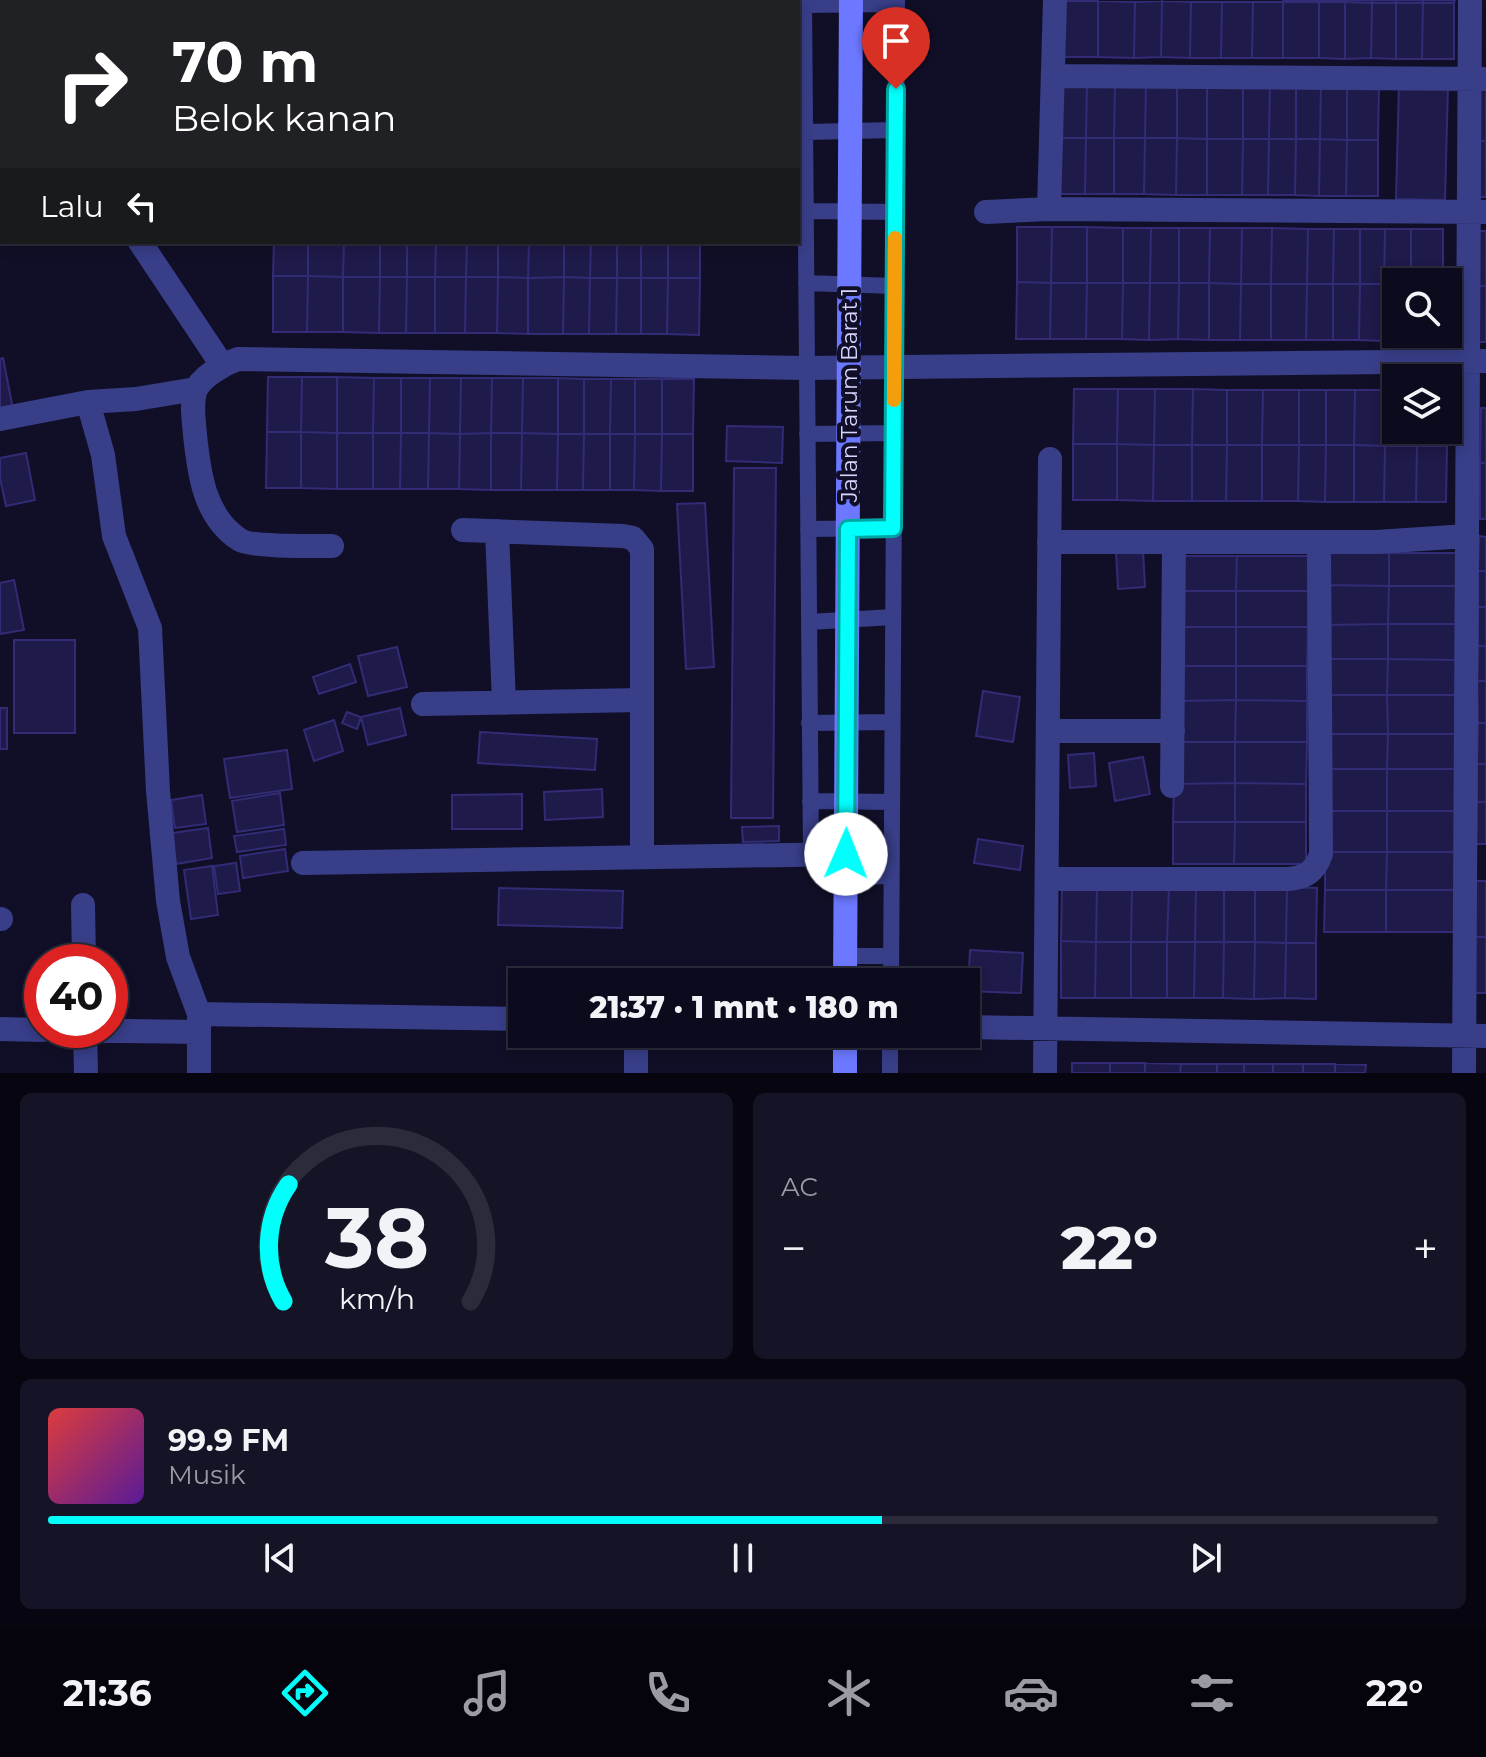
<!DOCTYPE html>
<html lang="id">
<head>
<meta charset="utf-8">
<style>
  body { margin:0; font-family:Montserrat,sans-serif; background:#151426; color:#f1f3f6; height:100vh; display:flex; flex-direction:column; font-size:30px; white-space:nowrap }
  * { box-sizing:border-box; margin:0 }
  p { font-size:26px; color:#9a9ba4 }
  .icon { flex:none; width:44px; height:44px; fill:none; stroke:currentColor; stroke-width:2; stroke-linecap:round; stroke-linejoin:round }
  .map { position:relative; height:1073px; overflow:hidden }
  .details { display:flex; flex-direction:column; gap:20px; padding:20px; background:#070610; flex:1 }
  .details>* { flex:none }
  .banner { position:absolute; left:0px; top:0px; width:800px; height:244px; box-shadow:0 4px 12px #0003,0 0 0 2px #2c2b3b; background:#202124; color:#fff; overflow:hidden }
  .controls { position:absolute; left:1382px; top:268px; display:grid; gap:16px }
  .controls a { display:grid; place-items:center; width:80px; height:80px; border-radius:0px; background:#0c0b1d; box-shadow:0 4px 12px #0003,0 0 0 2px #2c2b3b; font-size:40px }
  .speed { position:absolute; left:24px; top:944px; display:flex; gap:16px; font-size:40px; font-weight:700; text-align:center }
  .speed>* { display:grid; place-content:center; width:104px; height:104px; border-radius:50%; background:#0c0b1d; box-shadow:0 4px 12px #0003,0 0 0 2px #2c2b3b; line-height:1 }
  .speed .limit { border:12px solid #d22; background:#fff; color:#111 }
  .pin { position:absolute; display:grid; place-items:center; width:68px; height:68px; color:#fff; margin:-82px -34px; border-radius:50% 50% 50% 0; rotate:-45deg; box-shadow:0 0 8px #0007 }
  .pin .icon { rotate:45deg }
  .me { position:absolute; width:88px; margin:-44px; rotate:1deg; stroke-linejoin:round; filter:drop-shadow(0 0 6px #0008) }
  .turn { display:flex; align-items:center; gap:28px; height:168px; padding:0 40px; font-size:36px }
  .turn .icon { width:104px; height:104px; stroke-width:2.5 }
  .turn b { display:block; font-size:56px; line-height:68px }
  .then { display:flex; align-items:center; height:76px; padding:0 40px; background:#0003; gap:16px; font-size:30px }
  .big { font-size:60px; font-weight:800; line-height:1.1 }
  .details .widget { flex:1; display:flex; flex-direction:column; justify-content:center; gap:12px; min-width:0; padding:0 28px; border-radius:12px; background:#151426 }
  .details .dial { align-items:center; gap:0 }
  .dial svg { height:208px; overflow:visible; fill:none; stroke:#2c2b3b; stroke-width:7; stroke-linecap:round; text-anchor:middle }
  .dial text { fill:#f1f3f6; stroke:none }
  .song { display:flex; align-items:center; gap:24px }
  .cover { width:96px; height:96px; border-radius:12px; background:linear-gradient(135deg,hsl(0 70% 55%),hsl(270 70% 35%)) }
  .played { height:8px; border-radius:4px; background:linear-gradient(90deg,#01fffc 60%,#2c2b3b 60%) }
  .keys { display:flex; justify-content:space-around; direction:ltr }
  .heat { display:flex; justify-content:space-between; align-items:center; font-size:44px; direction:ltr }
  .details .tiles { flex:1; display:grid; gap:20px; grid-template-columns:1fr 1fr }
  .widget:last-child { grid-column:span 2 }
  .trip { position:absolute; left:508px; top:968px; width:472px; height:80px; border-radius:0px; background:#0c0b1d; box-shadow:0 4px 12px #0003,0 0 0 2px #2c2b3b; font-weight:800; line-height:80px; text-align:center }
  .dock { display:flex; height:128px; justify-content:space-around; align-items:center; background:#05040c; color:#9a9ba4 }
  .dock .icon { width:56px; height:56px }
  .dock .current { color:#01fffc }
  .dock b { font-size:36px; color:#f1f3f6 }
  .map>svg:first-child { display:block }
</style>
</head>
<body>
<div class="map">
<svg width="1486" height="1073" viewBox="0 0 1486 1073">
  <rect width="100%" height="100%" fill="#100f27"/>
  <path fill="#1e1a49" stroke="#322b76" stroke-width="2" d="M207,0H241V2H207Z
    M241,0H277V2H241Z
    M277,0H313V2H277Z
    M369,0H400V2H369Z
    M400,0H431V2H400Z
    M431,0H462V2H431Z
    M462,0H497V2H462Z
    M1283,0H1319V2H1283Z
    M1319,0H1345V2H1319Z
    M1345,0H1372V3L1345,2Z
    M1372,0H1396V3H1372Z
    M1396,0H1423V3H1396Z
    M1423,0H1455L1454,3H1423Z
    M1063,1H1098V57H1062Z
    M1098,1L1135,2L1134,58L1098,57Z
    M1162,1L1191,2L1190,58L1161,57Z
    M1162,1L1161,57L1134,58L1135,2Z
    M1191,2H1222L1221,58H1190Z
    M1222,2H1253L1252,58H1221Z
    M1253,2H1283V58H1252Z
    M1283,2H1319V58H1283Z
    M1319,2H1345V59L1319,58Z
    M1345,2L1372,3L1371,58L1345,59Z
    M1372,3H1396V59L1371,58Z
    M1396,3H1423L1422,59H1396Z
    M1423,3H1454V59H1422Z
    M1059,83H1087L1086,138H1059Z
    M1087,83H1115L1114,138H1086Z
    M1115,83H1146L1145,138H1114Z
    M1146,83H1177V138H1145Z
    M1177,83H1207V139L1177,138Z
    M1207,83L1243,84V139H1207Z
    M1243,84H1270L1269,139H1243Z
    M1270,84H1296V139H1269Z
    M1296,84H1321L1320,139H1296Z
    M1321,84H1347V140L1320,139Z
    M1347,84H1379L1378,140H1347Z
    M1399,85L1448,86L1445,200L1396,199Z
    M1480,85H1486V141H1479Z
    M1059,138H1086L1085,194H1058Z
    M1086,138H1114V194H1085Z
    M1114,138H1145L1144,194H1114Z
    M1145,138H1177L1176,195L1144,194Z
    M1177,138L1207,139V195H1176Z
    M1207,139H1243L1242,195H1207Z
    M1243,139H1269L1268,195H1242Z
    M1269,139H1296L1295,195H1268Z
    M1296,139H1320L1319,196L1295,195Z
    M1320,139L1347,140L1346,196H1319Z
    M1347,140H1378V196H1346Z
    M1479,141H1486V197H1479Z
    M1017,227H1052L1051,283L1017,282Z
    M1052,227H1087V283H1051Z
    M1087,227L1123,228V283H1087Z
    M1123,228H1151L1150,283H1123Z
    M1151,228H1179V283H1150Z
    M1179,228H1210L1209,283H1179Z
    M1210,228H1242L1241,284L1209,283Z
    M1242,228H1272L1271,284H1241Z
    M1272,228L1308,229L1307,284H1271Z
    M1308,229H1334L1333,284H1307Z
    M1334,229H1360V284H1333Z
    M1360,229H1385L1384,284H1360Z
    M1385,229H1411V282L1384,284Z
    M1411,229H1443V282H1411Z
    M1474,231H1486V286H1474Z
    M274,242H308V276H273Z
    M308,242H344L343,277L308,276Z
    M344,242H380V277H343Z
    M380,242H407V277H380Z
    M407,242H436L435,277H407Z
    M436,242H467L466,277H435Z
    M467,242H498V277H466Z
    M498,242H529L528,278L498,277Z
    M529,242H564V277L528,278Z
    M564,242H591L590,278L564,277Z
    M591,242H617V278H590Z
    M617,242H641V278H617Z
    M641,242H668V278H641Z
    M668,242H700V278H668Z
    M273,276H308L307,332H273Z
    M308,276L343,277V332H307Z
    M343,277H380L379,333L343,332Z
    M380,277H407L406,333H379Z
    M407,277H435V333H406Z
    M435,277H466L465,333H435Z
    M466,277H498L497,333H465Z
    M498,277L528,278V334L497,333Z
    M564,277L563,334H528V278Z
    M564,277L590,278L589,334H563Z
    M590,278H617L616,334H589Z
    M617,278H641V334H616Z
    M641,278H668L667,334H641Z
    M668,278H700L699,335L667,334Z
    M1017,282L1051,283L1050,339H1016Z
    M1051,283H1087L1086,339H1050Z
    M1087,283H1123L1122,339H1086Z
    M1123,283H1150L1149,340L1122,339Z
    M1150,283H1179L1178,339L1149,340Z
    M1179,283H1209V340L1178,339Z
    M1209,283L1241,284L1240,340H1209Z
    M1241,284H1271V340H1240Z
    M1271,284H1307L1306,340H1271Z
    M1307,284H1333V340H1306Z
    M1333,284H1360L1359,340H1333Z
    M1360,284H1384V341L1359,340Z
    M1384,284L1396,285V334H1410V341H1384Z
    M1474,286H1486V342H1473Z
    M1410,334H1442V341H1410Z
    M3,358L13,409L0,411V359Z
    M268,377H302L301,432H267Z
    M302,377H337V433L301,432Z
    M337,377L374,378L373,433H337Z
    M374,378H401V433H373Z
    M401,378H430L429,433H401Z
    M430,378H461L460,434L429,433Z
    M461,378H492L491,433L460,434Z
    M492,378H523L522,433H491Z
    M523,378H558V434L522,433Z
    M558,378L584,379V434H558Z
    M584,379H611L610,434H584Z
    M611,379H635V434H610Z
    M635,379H662V434H635Z
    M662,379H694L693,434H662Z
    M1074,389H1118L1117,444H1073Z
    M1118,389H1155L1154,445L1117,444Z
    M1155,389H1193L1192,445H1154Z
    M1193,389L1227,390V445H1192Z
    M1227,390H1263L1262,445H1227Z
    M1263,390H1299V445H1262Z
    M1299,390H1326V445H1299Z
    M1326,390H1355L1354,445H1326Z
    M1355,390H1386L1385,446L1354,445Z
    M1386,390H1396V430H1417V446H1385Z
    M1481,408H1486V463H1480Z
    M727,426L783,427L782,463L726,461Z
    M1417,430H1448L1447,446H1417Z
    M267,432H301V488H266Z
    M301,432L337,433V489L301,488Z
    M337,433H373V489H337Z
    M373,433H401L400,489H373Z
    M401,433H429L428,489H400Z
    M429,433L460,434L459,489H428Z
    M491,433V490L459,489L460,434Z
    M491,433H522L521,490H491Z
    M522,433L558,434L557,490H521Z
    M558,434H584L583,490H557Z
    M584,434H610V490H583Z
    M610,434H635L634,490H610Z
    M635,434H662L661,491L634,490Z
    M662,434H693V491H661Z
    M1073,444H1117V500H1073Z
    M1117,444L1154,445L1153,501L1117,500Z
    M1154,445H1192V501H1153Z
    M1192,445H1227L1226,501H1192Z
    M1227,445H1262V501H1226Z
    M1262,445H1299L1298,501H1262Z
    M1299,445H1326L1325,502L1298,501Z
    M1326,445H1354V502H1325Z
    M1354,445L1385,446L1384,502H1354Z
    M1385,446H1417L1416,502H1384Z
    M1417,446H1447L1446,502H1416Z
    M26,453L35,500L6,506L0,478V458Z
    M1480,463H1486V519H1480Z
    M734,468H776L773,818H731Z
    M705,503L714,667L686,669L677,504Z
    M1479,536L1486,537V571H1478Z
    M1143,550L1145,587L1118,589L1116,552Z
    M1327,553H1389V586L1327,585Z
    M1389,553H1460V586H1389Z
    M1175,556H1237L1236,591H1175Z
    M1237,556H1308V591H1236Z
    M1478,571H1486V607H1478Z
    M14,580L24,630L0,634V583Z
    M1327,585L1389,586L1388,624L1326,625Z
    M1389,586H1460V624H1388Z
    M1175,591H1236V627H1175Z
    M1236,591H1308V627H1236Z
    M1478,607H1486V646H1478Z
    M1388,624H1460L1459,660L1388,659Z
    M1388,624V659H1326V625Z
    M1175,627H1236V666H1174Z
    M1236,627H1308L1307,666H1236Z
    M14,640H75V733H14Z
    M1478,646H1486V681H1477Z
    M397,647L407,687L368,696L358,656Z
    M1326,659H1388L1387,695H1326Z
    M1388,659L1459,660V695H1387Z
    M350,664L356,682L319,694L313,677Z
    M1174,666H1236V700L1174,701Z
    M1236,666H1307V701L1236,700Z
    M1477,681H1486V723H1478Z
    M983,691L1020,697L1013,742L976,736Z
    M1326,695H1387L1388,734H1326Z
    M1387,695H1459V734H1388Z
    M1236,700L1235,742H1174V701Z
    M1236,700L1307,701V742H1235Z
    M0,708H7V749H0Z
    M400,708L406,735L368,745L361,717Z
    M347,712L361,717L357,729L342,723Z
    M334,720L343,751L314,761L304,730Z
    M1478,723H1486V764H1477Z
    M480,732L597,739L595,770L478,763Z
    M1326,734H1388L1387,769H1325Z
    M1388,734H1459V769H1387Z
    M1174,742H1235V783L1174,784Z
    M1235,742H1307L1306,784L1235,783Z
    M287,750L292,789L230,798L224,759Z
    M1094,753L1096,786L1070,788L1068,755Z
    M1143,757L1150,794L1115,801L1109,763Z
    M1477,764H1486V802H1477Z
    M1325,769H1387V811H1325Z
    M1387,769H1459L1458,811H1387Z
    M1235,783V822H1173L1174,784Z
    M1235,783L1306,784V822H1235Z
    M602,789L603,817L545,820L544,792Z
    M280,793L284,825L237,832L232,801Z
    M522,794V829H452V795Z
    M202,795L206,824L175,828L171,800Z
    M1477,802H1486V844H1476Z
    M1325,811H1387V852H1325Z
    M1387,811H1458V852H1387Z
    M1173,822H1235L1234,864H1173Z
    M1235,822H1306V864H1234Z
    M779,826V841L743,842L742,827Z
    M208,828L212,858L176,864L172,833Z
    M284,829L286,845L237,852L234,836Z
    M978,839L1023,846L1020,870L974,863Z
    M285,849L288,871L243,878L240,856Z
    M1325,852H1387L1386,890H1325Z
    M1387,852H1458V890H1386Z
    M236,863L240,891L218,894L214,866Z
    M212,866L218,915L191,919L184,870Z
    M1472,881H1486V937H1471Z
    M1062,886H1097L1096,942L1061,941Z
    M1097,886L1132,887L1131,942H1096Z
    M1169,886L1167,942H1131L1132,887Z
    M1169,886L1196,887L1195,942H1167Z
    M1196,887H1224V942H1195Z
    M1224,887H1255V942H1224Z
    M1255,887H1287L1286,943L1255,942Z
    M1287,887L1317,888L1316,943H1286Z
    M499,888L623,891L622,928L498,925Z
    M1325,890H1386V932H1324Z
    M1386,890H1458L1457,932H1386Z
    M1471,937H1486V993H1471Z
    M1061,941L1096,942L1095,998H1061Z
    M1096,942H1131V998H1095Z
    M1131,942H1167V998H1131Z
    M1167,942H1195L1194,998H1167Z
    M1195,942H1224L1223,998H1194Z
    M1224,942H1255L1254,999L1223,998Z
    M1255,942L1286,943L1285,998L1254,999Z
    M1286,943H1316V999L1285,998Z
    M970,950L1023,953L1021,993L968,991Z
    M1072,1063H1110V1073H1072Z
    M1110,1063H1145V1073H1110Z
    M1145,1063L1181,1064L1180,1073H1145Z
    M1181,1064H1217V1073H1180Z
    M1217,1064H1244V1073H1217Z
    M1244,1064H1273V1073H1244Z
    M1273,1064H1303V1073H1273Z
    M1303,1064H1335V1073H1303Z
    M1335,1064L1366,1065L1365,1073H1335Z"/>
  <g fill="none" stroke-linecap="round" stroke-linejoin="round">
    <path stroke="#383e88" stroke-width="16" d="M804,0L811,855
      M804,5L897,4
      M805,132L896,130
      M806,211L896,212
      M806,283L895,286
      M807,434L894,433
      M808,529L893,528
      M809,622L893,617
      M809,723L892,722
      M810,801L892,802
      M846,877L891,876
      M845,956H891
      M891,982L897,0
      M890,1073V1034"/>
    <path stroke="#383e88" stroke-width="24" d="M170,0L172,2
      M643,2V0
      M0,32L2,35
      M1054,76L1483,79
      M1049,209L1055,0
      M986,212L1049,209L1486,212
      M140,242L222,365
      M88,402L103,455L114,536L150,628L158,791L168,901L178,957L199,1014V1073
      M0,419L88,402L136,399L196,389
      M463,530L623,536L633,538L642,549V857
      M497,531L504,703
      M1049,542H1376L1467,536
      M332,546C315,546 251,547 240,540C204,517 199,473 195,435C194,421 191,406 195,392C200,377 224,364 238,359L807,368L1486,361
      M423,704L640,700
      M1048,731H1173
      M1172,786L1174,542
      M303,863L846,854
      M1047,879H1287C1305,878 1315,872 1321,854L1319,542
      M83,905L84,962
      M0,919H1
      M199,1014L522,1019
      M966,1027L1486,1036
      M0,1029L42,1030
      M55,1030L199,1032
      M85,1030L86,1073
      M636,1073V1034
      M1045,1073L1050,459
      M1464,1073L1470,0"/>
    <path stroke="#6c78ff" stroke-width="24" d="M845,982L851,0
      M845,1073V1034"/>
  </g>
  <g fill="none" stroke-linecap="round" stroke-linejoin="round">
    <defs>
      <path id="route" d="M846,854L848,529L893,528L896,89"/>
    </defs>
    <use href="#route" stroke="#01a6a4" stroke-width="20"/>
    <use href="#route" stroke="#01fffc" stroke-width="14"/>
    <path stroke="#f59e0b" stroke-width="14" d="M894,400L895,238"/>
  </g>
  <g text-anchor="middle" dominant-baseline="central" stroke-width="8" stroke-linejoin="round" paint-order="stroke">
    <g font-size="22" fill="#d5d5ff" stroke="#100f27">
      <text transform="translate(849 395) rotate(-90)">Jalan Tarum Barat 1</text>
    </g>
  </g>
</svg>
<div class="controls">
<a><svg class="icon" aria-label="search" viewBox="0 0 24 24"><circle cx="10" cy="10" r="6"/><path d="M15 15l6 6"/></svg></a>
<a><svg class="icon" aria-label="layers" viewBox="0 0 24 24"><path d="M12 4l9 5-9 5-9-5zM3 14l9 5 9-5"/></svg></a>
</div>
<div class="speed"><div class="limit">40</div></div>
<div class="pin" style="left:896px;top:89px;background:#d93025"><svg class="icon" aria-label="arrive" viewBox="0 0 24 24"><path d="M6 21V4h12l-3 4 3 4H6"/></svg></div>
<svg class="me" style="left:846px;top:854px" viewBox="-20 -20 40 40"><circle r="19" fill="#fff"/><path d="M0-13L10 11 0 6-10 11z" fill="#01fffc"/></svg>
<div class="trip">21:37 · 1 mnt · 180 m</div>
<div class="banner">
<div class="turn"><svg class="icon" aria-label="right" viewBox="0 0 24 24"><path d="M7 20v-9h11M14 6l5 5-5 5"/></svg><div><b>70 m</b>Belok kanan</div></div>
<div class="then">Lalu<svg class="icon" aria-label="left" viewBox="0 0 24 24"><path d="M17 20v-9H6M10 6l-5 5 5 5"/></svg></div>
</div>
</div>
<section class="details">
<div class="tiles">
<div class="widget dial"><svg viewBox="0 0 100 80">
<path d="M14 69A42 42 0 1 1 86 69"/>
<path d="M14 69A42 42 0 0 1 16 24" stroke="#01fffc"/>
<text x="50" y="56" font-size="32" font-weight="700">38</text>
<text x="50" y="72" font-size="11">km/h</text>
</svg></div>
<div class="widget"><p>AC</p>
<div class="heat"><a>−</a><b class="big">22°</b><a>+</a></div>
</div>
<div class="widget">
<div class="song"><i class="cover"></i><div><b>99.9 FM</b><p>Musik</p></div></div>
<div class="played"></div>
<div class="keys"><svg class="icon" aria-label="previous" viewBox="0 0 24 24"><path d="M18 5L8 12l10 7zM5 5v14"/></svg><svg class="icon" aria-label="pause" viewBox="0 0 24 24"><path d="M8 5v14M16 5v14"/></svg><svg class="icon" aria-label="next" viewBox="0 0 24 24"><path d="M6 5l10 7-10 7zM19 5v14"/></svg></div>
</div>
</div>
</section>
<nav class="dock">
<b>21:36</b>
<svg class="icon current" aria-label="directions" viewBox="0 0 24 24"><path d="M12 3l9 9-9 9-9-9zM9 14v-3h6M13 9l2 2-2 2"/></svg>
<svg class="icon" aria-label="music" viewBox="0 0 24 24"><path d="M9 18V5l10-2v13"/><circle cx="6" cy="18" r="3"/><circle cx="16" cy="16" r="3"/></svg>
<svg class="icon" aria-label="phone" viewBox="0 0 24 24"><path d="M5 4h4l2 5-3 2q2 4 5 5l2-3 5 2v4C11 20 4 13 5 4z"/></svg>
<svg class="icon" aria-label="climate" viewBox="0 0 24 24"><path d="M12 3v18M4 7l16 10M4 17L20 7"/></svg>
<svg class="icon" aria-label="car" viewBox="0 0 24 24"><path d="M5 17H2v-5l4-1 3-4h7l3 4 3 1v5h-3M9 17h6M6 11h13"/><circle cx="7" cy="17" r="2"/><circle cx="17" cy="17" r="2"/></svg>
<svg class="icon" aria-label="filters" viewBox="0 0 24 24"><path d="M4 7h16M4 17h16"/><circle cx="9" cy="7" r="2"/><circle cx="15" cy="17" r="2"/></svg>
<b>22°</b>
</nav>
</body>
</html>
